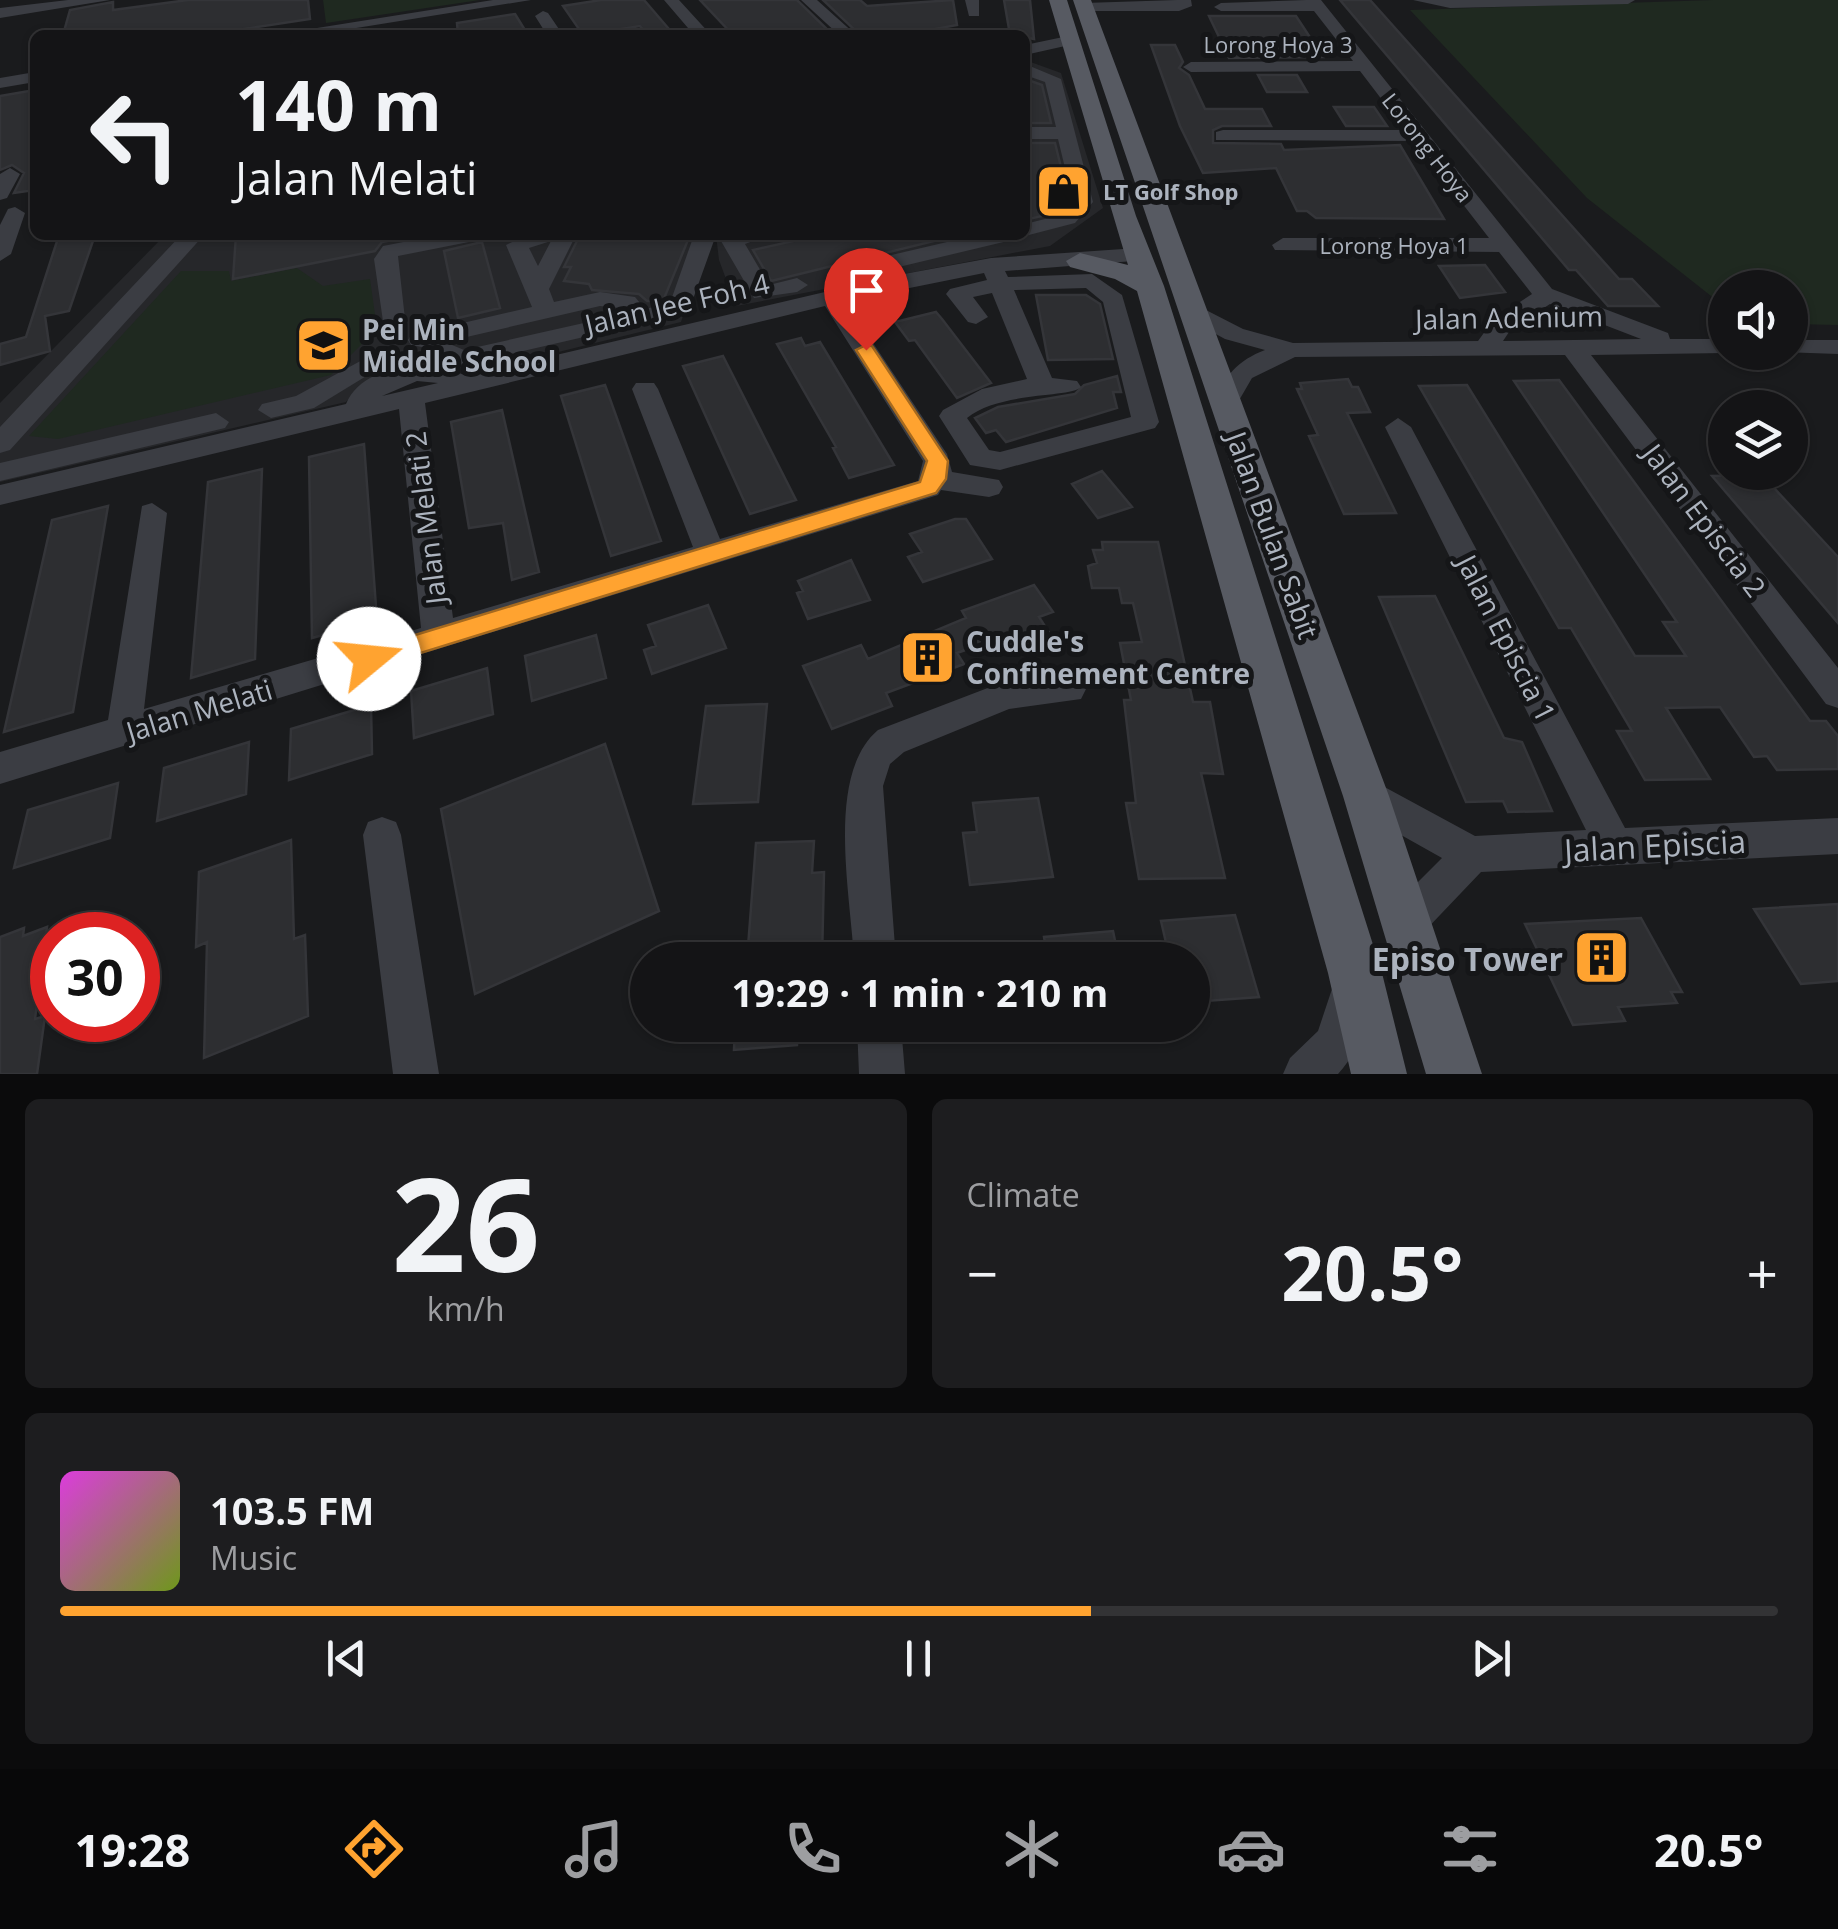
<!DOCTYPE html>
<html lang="en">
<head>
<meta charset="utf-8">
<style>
  body { margin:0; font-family:"Open Sans",sans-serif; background:#1d1d1f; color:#f1f3f6; height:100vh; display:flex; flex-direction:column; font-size:38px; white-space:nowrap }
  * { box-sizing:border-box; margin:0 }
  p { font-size:32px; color:#9d9ea1 }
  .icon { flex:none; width:55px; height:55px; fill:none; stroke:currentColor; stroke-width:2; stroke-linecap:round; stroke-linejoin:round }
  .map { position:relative; height:1074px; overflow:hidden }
  .side { display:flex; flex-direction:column; gap:25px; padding:25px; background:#0b0b0c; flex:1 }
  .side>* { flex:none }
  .guide { position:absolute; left:30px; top:30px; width:1000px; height:210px; border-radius:15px; box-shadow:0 2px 8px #0004,0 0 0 2px #333335; background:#141416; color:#f1f3f6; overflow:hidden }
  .controls { position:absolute; left:1708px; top:270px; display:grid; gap:20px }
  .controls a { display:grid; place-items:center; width:100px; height:100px; border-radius:50%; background:#141416; box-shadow:0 2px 8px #0004,0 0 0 2px #333335; font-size:50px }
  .speed { position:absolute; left:30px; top:912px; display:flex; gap:20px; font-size:50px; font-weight:700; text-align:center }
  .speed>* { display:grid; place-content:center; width:130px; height:130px; border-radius:50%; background:#141416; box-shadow:0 2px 8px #0004,0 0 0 2px #333335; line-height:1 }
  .speed .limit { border:15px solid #d22; background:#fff; color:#111 }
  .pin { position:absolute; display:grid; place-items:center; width:85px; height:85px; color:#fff; margin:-102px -42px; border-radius:50% 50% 50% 0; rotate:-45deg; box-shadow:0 0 10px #0007 }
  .pin .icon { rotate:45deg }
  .me { position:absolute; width:110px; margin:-55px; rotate:73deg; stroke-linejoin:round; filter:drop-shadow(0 0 8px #0008) }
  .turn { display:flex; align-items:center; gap:35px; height:210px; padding:0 40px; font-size:45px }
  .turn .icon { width:130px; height:130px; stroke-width:2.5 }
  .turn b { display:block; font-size:70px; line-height:85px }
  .big { font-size:75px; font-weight:700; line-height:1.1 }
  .side .widget { flex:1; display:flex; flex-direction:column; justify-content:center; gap:15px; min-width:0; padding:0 35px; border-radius:15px; background:#1d1d1f }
  .side .dial { align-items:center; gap:0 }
  .dial b { font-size:130px; line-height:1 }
  .song { display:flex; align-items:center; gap:30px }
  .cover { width:120px; height:120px; border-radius:15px; background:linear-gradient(135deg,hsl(300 70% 55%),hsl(80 70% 35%)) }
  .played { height:10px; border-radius:5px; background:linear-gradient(90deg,#ffa330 60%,#333335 60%) }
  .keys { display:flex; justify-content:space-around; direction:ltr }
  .heat { display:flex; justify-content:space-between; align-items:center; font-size:55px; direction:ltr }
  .side .tiles { flex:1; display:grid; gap:25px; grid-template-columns:1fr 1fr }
  .widget:last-child { grid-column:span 2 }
  .trip { position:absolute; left:630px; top:942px; width:580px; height:100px; border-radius:50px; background:#141416; box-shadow:0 2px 8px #0004,0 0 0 2px #333335; font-weight:700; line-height:100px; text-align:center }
  .tabs { display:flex; height:160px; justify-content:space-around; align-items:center; background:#080809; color:#9d9ea1 }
  .tabs .icon { width:70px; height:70px }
  .tabs .selected { color:#ffa330 }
  .tabs b { font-size:45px; color:#f1f3f6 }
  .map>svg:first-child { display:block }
</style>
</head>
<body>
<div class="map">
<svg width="1838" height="1074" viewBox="0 0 1838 1074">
  <rect width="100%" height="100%" fill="#1a1b1d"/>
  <path fill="#26272a" d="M1025,60L1061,73L1103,208L1050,246L736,306L719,260L716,235H1025Z
    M165,235H710L681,322L472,373L450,364L410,368L354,393L346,402L0,482V403Z"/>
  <path fill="#1f2920" d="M323,0H480L326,23Z
    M1713,0H1838V325L1790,324V288H1725V307L1587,198L1410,10Z
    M297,268L323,286L370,279L377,329L331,375L58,439L29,436L181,271H229L231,281Z"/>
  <path fill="#2d2e31" stroke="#343539" stroke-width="2.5" d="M188,0H308L310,19L204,35H63L70,10L113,2V10Z
    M601,0H644L674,35H647L640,26L583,35L563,6Z
    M700,0H797L833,35H733Z
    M823,0H860L867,6L953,0L957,25L903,35H860Z
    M1004,0H1030L1034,39L1010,35Z
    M1340,0H1370L1619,279H1632L1658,306H1608L1576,270H1569Z
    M515,14L528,35H458L457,23Z
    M1209,16H1296L1323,57L1229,58Z
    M1151,45H1175L1183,62L1179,68L1189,75L1205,109H1262L1271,126H1222L1213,130V143L1281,144L1284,150L1400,145L1444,219L1316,218L1307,211H1297L1276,168L1203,173L1180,126Z
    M1258,75H1297L1307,92H1267Z
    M1025,79L1042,85L1051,123H1025Z
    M35,90V190L14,193L24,173L12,165L0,170V96Z
    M1334,107H1374L1387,126H1346Z
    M1025,143H1055L1069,200L1059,212L1025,220Z
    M59,235H95L69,311L45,316L50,351L0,365V344L26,337Z
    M236,235H404V238L382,242L375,251L233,279Z
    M580,235H690L663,301H647L639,294L592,290L589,284L564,281L571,267H564Z
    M820,235H938V240L771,281L753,250Z
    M482,242L500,308L458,318L444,251Z
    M1485,265L1505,292L1460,298L1439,266Z
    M1036,295H1086L1100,304L1113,359L1048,360Z
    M936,312L942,319L991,383L957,398L915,340L909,341L895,322Z
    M801,338L805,346L820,342L894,465L849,478L833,448L836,447L777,344Z
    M723,356L796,500L750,514L683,366Z
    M1117,376L1121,392H1113L1117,408L1006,442L996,430L986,433L975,418L998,407L1075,394L1084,385Z
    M1348,379L1352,387H1358L1370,412L1347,413L1396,513L1344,514L1309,436L1318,435L1297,389H1302L1300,383Z
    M1559,380L1810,721H1826L1838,736V769L1777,770L1767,756L1754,757L1720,707L1666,708L1710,779L1645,780L1617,731H1632L1571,628H1559L1419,386L1467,385L1635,656H1686L1663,622H1677L1514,381Z
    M605,385L661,541L611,556L561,396Z
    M502,410L539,572L512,580L503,523L469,528L451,422Z
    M364,444L377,620L312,638L309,457Z
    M262,469L255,659L191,678L208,482Z
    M1102,471L1132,507L1098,518L1072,484Z
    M1762,475L1838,557V623L1712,476Z
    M108,506L73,712L4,732L52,520Z
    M955,519H966L992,559L923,582L908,557L922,552L910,534Z
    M1102,542H1158L1193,702H1210L1223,774L1201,773L1225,878L1139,879L1126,803H1136L1124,700H1131L1120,643L1142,642L1133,603H1122L1119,588H1092L1088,566L1097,563L1093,550H1103Z
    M851,560L870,600L808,619L797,593L803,591L798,581Z
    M1034,585L1053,612L1039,617L1050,634L1010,649L1002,637L957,653L964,664L886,693L892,706L832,729L803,666L861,645L868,659L966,618L962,611Z
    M1435,596L1504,738L1522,742L1552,811L1508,812L1503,801L1466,802L1379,597Z
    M708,605L726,648L652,674L644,650L656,646L648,625Z
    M596,635L606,678L532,701L525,656Z
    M487,668L493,714L414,738L411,691Z
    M767,704L758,802L693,804L706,706Z
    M371,705L372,754L289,780L291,729Z
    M249,742L246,794L157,821L164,768Z
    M605,744L659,911L475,994L441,809Z
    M118,783L110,838L14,868L28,810Z
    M1038,798L1053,877L970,885L963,833L977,832L973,803Z
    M291,840L294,939L305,935L308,1016L204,1058L207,942L196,947L199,872Z
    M814,841L812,873L824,872L822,960H747L756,843Z
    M1838,904V981L1801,984L1754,909Z
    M1235,915L1259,997L1192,1002V960H1170L1161,921Z
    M1641,918L1682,992H1671L1677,1003L1618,1007L1625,1021L1573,1025L1525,924Z
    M47,927L35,1019L45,1016L37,1074H0V937L24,928L23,936Z
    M1113,931L1119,960H1048L1044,937Z
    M735,1025H798L797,1045L734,1050Z"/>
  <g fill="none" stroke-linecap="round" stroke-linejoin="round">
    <path fill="#3b3d43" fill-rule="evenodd" d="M68,0H110L0,18V8Z
      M493,0H531L313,35H273Z
      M664,0H679L711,35H694Z
      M801,0H817L856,35H839Z
      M965,0H979V16H969Z
      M1177,0H1191L1192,6L1179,11H1084L1077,7L1084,3Z
      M1306,0H1321L1552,289L1668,333L1670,339H1725V353L1591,355L1838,668V708L1826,704L1565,355L1295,357L1252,378L1234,409H1216L1212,403C1224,377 1238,360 1265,350L1225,339L1188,319V309H1204L1243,329L1293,343L1478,341L1494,319L1532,294L1499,252L1275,250L1272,245L1283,238H1489L1414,141L1216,140V132L1223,130H1405L1360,71L1191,72L1183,67L1191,62L1353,61L1314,11H1221L1214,7L1221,3ZM1550,304L1641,339L1503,341L1511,329Z
      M1413,0H1635L1628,4L1450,8Z
      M543,11L548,13L563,35H547L535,16Z
      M1068,36L1076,41L1074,44L1025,55V45Z
      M1025,64L1061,79L1093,202L1075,223L1025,236L1019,235H1025V224L1061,215L1073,201L1058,139H1025V127H1056L1045,82L1025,75Z
      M35,72V82L0,88V78Z
      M10,168L20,174L7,198L0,200V174Z
      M15,207L25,213L11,254L0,261V225L8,209Z
      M181,235H204L10,450L0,453V427Z
      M439,235H482L479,240L398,256L407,337L404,342H386L374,259L383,246Z
      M527,235H576L549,289L554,302L600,292L635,297L645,309L670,303L694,235H716L688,313L463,365L426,355L422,347L411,345L408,340L411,335L532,307L506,245ZM551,241L538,266L529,248ZM600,306L620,308L624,314L464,350L445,342Z
      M730,235H769L745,244L769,285L797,278L808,285L797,292L754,298L721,241Z
      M977,235H1015L1012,240L861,276L850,269L853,264Z
      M1138,248L1149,255L1146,260L1005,271L1008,277L1092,274L1122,295L1159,422L1155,428L1000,470L970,465L939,416L943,410L982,389L1027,379L992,293L973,297L988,317L976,324L968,322L946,294L950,289L987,280L984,273L845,301L947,454L952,472L999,480L1003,487L999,494L989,497L941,490L938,495L0,784V752L108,720L142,506L152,503L167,513L144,709L421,628L399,409L0,505V485L346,404C363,363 431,359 466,376L893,276L991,258ZM1086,288L1103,302L1131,417L1000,452L989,450L967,418C1000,391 1071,398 1081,387L1077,381L1052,378L1014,290ZM825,306L923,461L918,481L720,539L658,389L654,383H636L632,389L693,547L453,618L425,403ZM417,381L438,383L382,396Z
      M1790,340H1838V354L1782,352H1790Z
      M377,352L386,354L389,359L386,364L314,408L271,418L258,410L262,404L296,396Z
      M216,413L229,422L225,428L0,481V463Z
      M1398,418L1411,427L1625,828L1838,818V854L1481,872L1420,936L1406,942L1392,936L1386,922L1392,908L1442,858L1353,808L1347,796L1353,784L1366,779L1379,784L1475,836L1586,830L1385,427Z
      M1069,675L1081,679L1086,689L1081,699L1009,709L904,752L890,764L883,786L896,960H854C851,895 825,775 878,730L1006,681Z
      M382,817L396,822L401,835L439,1074H393L363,835L368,822Z
      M1351,971L1366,977C1378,1006 1359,1052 1338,1074H1283L1290,1058L1318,1031L1336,977Z
      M857,1025H901L905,1074H859Z"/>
    <path fill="#575a62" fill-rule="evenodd" d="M1049,0H1067L1136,216L1164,286L1382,973L1407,1074H1351L1328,973L1137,291L1115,279L1070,267L1066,261L1080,253L1128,265Z
      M1073,0H1091L1389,796L1482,1074H1426L1343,796Z"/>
  </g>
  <path fill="#ffa330" stroke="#a66a1f" stroke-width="2.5" d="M866,345L872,346L948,461L946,479L936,493L369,669L360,666L356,659L369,649L920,482L927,461L856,350Z"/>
  <defs>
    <symbol id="shop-square" viewBox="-11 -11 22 22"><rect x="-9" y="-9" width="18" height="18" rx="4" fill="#ffa330" stroke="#151618"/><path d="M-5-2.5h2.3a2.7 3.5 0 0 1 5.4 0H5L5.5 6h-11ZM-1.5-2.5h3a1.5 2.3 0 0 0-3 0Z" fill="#111"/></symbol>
    <symbol id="school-square" viewBox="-11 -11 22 22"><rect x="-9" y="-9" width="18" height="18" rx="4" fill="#ffa330" stroke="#151618"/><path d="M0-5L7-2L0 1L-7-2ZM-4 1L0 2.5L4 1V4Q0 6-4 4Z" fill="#111"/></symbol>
    <symbol id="building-square" viewBox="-11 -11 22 22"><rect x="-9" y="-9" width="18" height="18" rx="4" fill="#ffa330" stroke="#151618"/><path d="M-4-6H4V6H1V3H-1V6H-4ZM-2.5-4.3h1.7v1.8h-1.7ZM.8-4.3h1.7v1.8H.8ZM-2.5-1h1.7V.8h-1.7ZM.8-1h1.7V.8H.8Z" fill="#111"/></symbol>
  </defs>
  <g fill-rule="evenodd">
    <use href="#shop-square" x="1032" y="160" width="63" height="63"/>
    <use href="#school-square" x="292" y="314" width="63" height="63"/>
    <use href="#building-square" x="896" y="626" width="63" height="63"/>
    <use href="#building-square" x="1570" y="926" width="63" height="63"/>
  </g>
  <g text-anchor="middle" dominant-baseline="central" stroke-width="10" stroke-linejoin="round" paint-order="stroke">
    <g font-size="22" fill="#acb3be" stroke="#151618">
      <text x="1278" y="44">Lorong Hoya 3</text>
      <text transform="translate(1428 147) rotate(52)">Lorong Hoya</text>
      <text x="1394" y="245">Lorong Hoya 1</text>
    </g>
    <g font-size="22" font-weight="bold" fill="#acb3be" stroke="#151618" text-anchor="start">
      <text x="1103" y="191">LT Golf Shop</text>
    </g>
    <g font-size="28" fill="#acb3be" stroke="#151618">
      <text transform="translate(677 303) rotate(-13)">Jalan Jee Foh 4</text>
      <text transform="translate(1509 317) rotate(-1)">Jalan Adenium</text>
      <text transform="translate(425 518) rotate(-97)">Jalan Melati 2</text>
      <text transform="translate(1705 520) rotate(53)">Jalan Episcia 2</text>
      <text transform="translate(1273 535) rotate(70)">Jalan Bulan Sabit</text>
      <text transform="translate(1507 638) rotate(63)">Jalan Episcia 1</text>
      <text transform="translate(199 710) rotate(-17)">Jalan Melati</text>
    </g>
    <g font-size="28" font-weight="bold" fill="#acb3be" stroke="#151618" text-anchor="start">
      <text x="362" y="329">Pei Min<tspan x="362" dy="32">Middle School</tspan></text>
      <text x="966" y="641">Cuddle's<tspan x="966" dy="32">Confinement Centre</tspan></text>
    </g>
    <g font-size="32" fill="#acb3be" stroke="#151618">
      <text transform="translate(1655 845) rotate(-3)">Jalan Episcia</text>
    </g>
    <g font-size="32" font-weight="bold" fill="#acb3be" stroke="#151618" text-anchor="end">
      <text x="1563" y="958">Episo Tower</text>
    </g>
  </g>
</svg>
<div class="controls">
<a><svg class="icon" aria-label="sound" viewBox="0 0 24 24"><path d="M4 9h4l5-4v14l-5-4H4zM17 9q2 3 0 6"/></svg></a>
<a><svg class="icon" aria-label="layers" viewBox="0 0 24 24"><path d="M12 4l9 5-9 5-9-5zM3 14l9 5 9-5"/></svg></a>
</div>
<div class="speed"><div class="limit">30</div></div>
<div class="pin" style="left:866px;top:350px;background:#d93025"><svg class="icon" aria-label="arrive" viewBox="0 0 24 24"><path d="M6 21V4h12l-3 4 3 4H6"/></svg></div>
<svg class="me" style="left:369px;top:659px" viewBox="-20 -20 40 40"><circle r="19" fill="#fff"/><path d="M0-13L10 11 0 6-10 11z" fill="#ffa330"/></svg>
<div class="trip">19:29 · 1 min · 210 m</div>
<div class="guide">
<div class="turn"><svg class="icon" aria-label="left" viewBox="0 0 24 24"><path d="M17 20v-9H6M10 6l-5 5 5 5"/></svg><div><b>140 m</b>Jalan Melati</div></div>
</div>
</div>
<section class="side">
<div class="tiles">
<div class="widget dial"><b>26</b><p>km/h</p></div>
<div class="widget"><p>Climate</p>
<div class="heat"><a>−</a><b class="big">20.5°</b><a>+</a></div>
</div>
<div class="widget">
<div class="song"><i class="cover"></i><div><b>103.5 FM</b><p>Music</p></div></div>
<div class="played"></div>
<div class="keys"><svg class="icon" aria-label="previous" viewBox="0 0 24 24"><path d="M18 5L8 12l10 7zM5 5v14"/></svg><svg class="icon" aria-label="pause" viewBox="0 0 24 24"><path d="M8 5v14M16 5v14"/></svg><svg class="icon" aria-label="next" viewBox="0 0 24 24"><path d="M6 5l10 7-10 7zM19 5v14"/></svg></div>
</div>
</div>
</section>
<nav class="tabs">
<b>19:28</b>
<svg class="icon selected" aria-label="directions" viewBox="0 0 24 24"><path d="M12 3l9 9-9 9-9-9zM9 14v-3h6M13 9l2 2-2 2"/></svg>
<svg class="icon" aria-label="music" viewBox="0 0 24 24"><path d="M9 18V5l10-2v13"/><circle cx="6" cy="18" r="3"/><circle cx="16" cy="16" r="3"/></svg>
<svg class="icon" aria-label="phone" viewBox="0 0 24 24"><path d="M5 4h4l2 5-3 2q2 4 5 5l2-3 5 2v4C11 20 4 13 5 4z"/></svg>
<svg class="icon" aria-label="climate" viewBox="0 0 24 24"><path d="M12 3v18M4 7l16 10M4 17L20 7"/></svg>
<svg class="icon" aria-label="car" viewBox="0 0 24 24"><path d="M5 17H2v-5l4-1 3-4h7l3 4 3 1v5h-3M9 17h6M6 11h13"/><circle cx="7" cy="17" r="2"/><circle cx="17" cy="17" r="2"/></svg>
<svg class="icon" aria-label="filters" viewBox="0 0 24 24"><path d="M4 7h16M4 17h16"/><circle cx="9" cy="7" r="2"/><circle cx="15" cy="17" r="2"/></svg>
<b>20.5°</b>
</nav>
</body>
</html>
